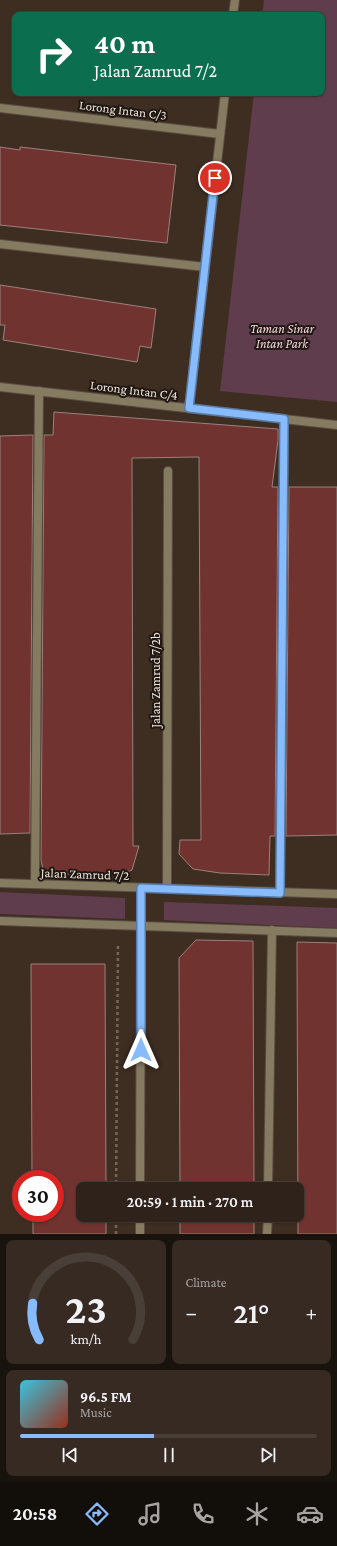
<!DOCTYPE html>
<html lang="en">
<head>
<meta charset="utf-8">
<style>
  body { margin:0; font-family:"Crimson Pro",serif; background:#362a23; color:#f1f3f6; height:100vh; display:flex; flex-direction:column; font-size:15px; white-space:nowrap }
  * { box-sizing:border-box; margin:0 }
  p { font-size:13px; color:#a7a4a2 }
  .icon { flex:none; width:22px; height:22px; fill:none; stroke:currentColor; stroke-width:2; stroke-linecap:round; stroke-linejoin:round }
  .map { position:relative; height:1234px; overflow:hidden }
  .drawer { display:flex; flex-direction:column; gap:6px; padding:6px; background:#19130e; flex:1 }
  .drawer>* { flex:none }
  .guide { position:absolute; left:12px; top:12px; width:313px; height:84px; border-radius:8px; box-shadow:0 1px 3px #0004,0 0 0 1px #493f39; background:#0b6e4f; color:#fff; overflow:hidden }
  .speed { position:absolute; left:12px; top:1170px; display:flex; gap:8px; font-size:20px; font-weight:700; text-align:center }
  .speed>* { display:grid; place-content:center; width:52px; height:52px; border-radius:50%; background:#2e221a; box-shadow:0 1px 3px #0004,0 0 0 1px #493f39; line-height:1 }
  .speed .limit { border:6px solid #d22; background:#fff; color:#111 }
  .pin { position:absolute; display:grid; place-items:center; width:34px; height:34px; color:#fff; margin:-17px; border:2px solid #fff; border-radius:50%; box-shadow:0 1px 4px #0007 }
  .me { position:absolute; width:44px; margin:-22px; rotate:0deg; stroke-linejoin:round; filter:drop-shadow(0 0 3px #0008) }
  .turn { display:flex; align-items:center; gap:14px; height:84px; padding:0 16px; font-size:18px }
  .turn .icon { width:52px; height:52px; stroke-width:2.5 }
  .turn b { display:block; font-size:28px; line-height:34px }
  .big { font-size:30px; font-weight:600; line-height:1.1 }
  .drawer .widget { flex:1; display:flex; flex-direction:column; justify-content:center; gap:6px; min-width:0; padding:0 14px; border-radius:8px; background:#362a23 }
  .drawer .dial { align-items:center; gap:0 }
  .dial svg { height:104px; overflow:visible; fill:none; stroke:#493f39; stroke-width:7; stroke-linecap:round; text-anchor:middle }
  .dial text { fill:#f1f3f6; stroke:none }
  .song { display:flex; align-items:center; gap:12px }
  .cover { width:48px; height:48px; border-radius:6px; background:linear-gradient(135deg,hsl(190 70% 55%),hsl(10 70% 35%)) }
  .played { height:4px; border-radius:2px; background:linear-gradient(90deg,#87bbfb 45%,#493f39 45%) }
  .keys { display:flex; justify-content:space-around; direction:ltr }
  .heat { display:flex; justify-content:space-between; align-items:center; font-size:22px; direction:ltr }
  .drawer .tiles { flex:1; display:grid; gap:6px; grid-template-columns:1fr 1fr }
  .widget:last-child { grid-column:span 2 }
  .trip { position:absolute; left:76px; top:1182px; width:228px; height:40px; border-radius:8px; background:#2e221a; box-shadow:0 1px 3px #0004,0 0 0 1px #493f39; font-weight:600; line-height:40px; text-align:center }
  .dock { display:flex; height:64px; justify-content:space-around; align-items:center; background:#120e0a; color:#a7a4a2 }
  .dock .icon { width:28px; height:28px }
  .dock .current { color:#87bbfb }
  .dock b { font-size:18px; color:#f1f3f6 }
  .map>svg:first-child { display:block }
</style>
</head>
<body>
<div class="map">
<svg width="337" height="1234" viewBox="0 0 337 1234">
  <rect width="100%" height="100%" fill="#3e2e22"/>
  <path fill="#603d4c" d="M264,0H337V402L220,391L254,93H322V15H262Z
    M0,892L125,898V919L0,914Z
    M164,902L337,908V928L164,920Z"/>
  <path fill="#71332f" stroke="#9b817e" d="M0,147L20,150V147L176,165L167,243L0,225Z
    M0,285L156,309L151,348L140,346L137,362L3,340L5,325H0Z
    M54,412L278,429V440L272,487H278L275,836H270L269,875L220,873L193,869L179,854L180,840H201L199,457L132,458L133,846H139L132,870L122,874H44L41,860L44,435H53Z
    M33,435L30,833L0,834V436Z
    M289,487H337V835L286,836Z
    M196,940L253,941L254,1189H180L179,958Z
    M297,942L337,943V1234H298Z
    M31,964H105L106,1189H83V1215H106V1234H33V1213H55V1179H32Z
    M180,1215H254V1234H180Z"/>
  <g fill="none" stroke-linecap="round" stroke-linejoin="round">
    <defs>
      <path id="service" d="M0,244L205,267
        M35,884L39,391
        M280,893L284,419
        M0,921L337,933
        M268,1189L272,930
        M267,1234L268,1215"/>
      <path id="minor" d="M233,15L235,0
        M0,108L220,134
        M0,387L337,425
        M189,408L225,93
        M0,883L337,894
        M167,889L168,471
        M140,1189L141,888
        M140,1234V1215"/>
    </defs>
    <use href="#service" stroke="#5a4b40" stroke-width="10"/>
    <use href="#minor" stroke="#5a4b40" stroke-width="10"/>
    <path stroke="#75665c" stroke-width="2.5" stroke-dasharray="3 3" stroke-linecap="butt" d="M116,1189L118,944
      M116,1234V1215"/>
    <use href="#service" stroke="#847b61" stroke-width="8"/>
    <use href="#minor" stroke="#847b61" stroke-width="8"/>
  </g>
  <g fill="none" stroke-linecap="round" stroke-linejoin="round">
    <defs>
      <path id="route" d="M141,1050V888L280,893L284,419L189,408L215,178"/>
    </defs>
    <use href="#route" stroke="#587aa3" stroke-width="10"/>
    <use href="#route" stroke="#87bbfb" stroke-width="7"/>
  </g>
  <g text-anchor="middle" dominant-baseline="central" stroke-width="4" stroke-linejoin="round" paint-order="stroke">
    <g font-size="13" fill="#eee3db" stroke="#1f1812">
      <text transform="translate(123 110) rotate(7)">Lorong Intan C/3</text>
      <text transform="translate(134 390) rotate(7)">Lorong Intan C/4</text>
      <text transform="translate(155 680) rotate(-90)">Jalan Zamrud 7/2b</text>
      <text transform="translate(85 874) rotate(2)">Jalan Zamrud 7/2</text>
    </g>
    <g font-size="13" font-style="italic" fill="#f7d1df" stroke="#1f1812">
      <text x="282" y="328">Taman Sinar<tspan x="282" dy="15">Intan Park</tspan></text>
    </g>
  </g>
</svg>
<div class="speed"><div class="limit">30</div></div>
<div class="pin" style="left:215px;top:178px;background:#d93025"><svg class="icon" aria-label="arrive" viewBox="0 0 24 24"><path d="M6 21V4h12l-3 4 3 4H6"/></svg></div>
<svg class="me" style="left:141px;top:1050px" viewBox="-20 -20 40 40"><path d="M0-17L14 15 0 8-14 15z" fill="#87bbfb" stroke="#fff" stroke-width="4"/></svg>
<div class="trip">20:59 · 1 min · 270 m</div>
<div class="guide">
<div class="turn"><svg class="icon" aria-label="right" viewBox="0 0 24 24"><path d="M7 20v-9h11M14 6l5 5-5 5"/></svg><div><b>40 m</b>Jalan Zamrud 7/2</div></div>
</div>
</div>
<section class="drawer">
<div class="tiles">
<div class="widget dial"><svg viewBox="0 0 100 80">
<path d="M14 69A42 42 0 1 1 86 69"/>
<path d="M14 69A42 42 0 0 1 9 41" stroke="#87bbfb"/>
<text x="50" y="56" font-size="32" font-weight="700">23</text>
<text x="50" y="72" font-size="11">km/h</text>
</svg></div>
<div class="widget"><p>Climate</p>
<div class="heat"><a>−</a><b class="big">21°</b><a>+</a></div>
</div>
<div class="widget">
<div class="song"><i class="cover"></i><div><b>96.5 FM</b><p>Music</p></div></div>
<div class="played"></div>
<div class="keys"><svg class="icon" aria-label="previous" viewBox="0 0 24 24"><path d="M18 5L8 12l10 7zM5 5v14"/></svg><svg class="icon" aria-label="pause" viewBox="0 0 24 24"><path d="M8 5v14M16 5v14"/></svg><svg class="icon" aria-label="next" viewBox="0 0 24 24"><path d="M6 5l10 7-10 7zM19 5v14"/></svg></div>
</div>
</div>
</section>
<nav class="dock">
<b>20:58</b>
<svg class="icon current" aria-label="directions" viewBox="0 0 24 24"><path d="M12 3l9 9-9 9-9-9zM9 14v-3h6M13 9l2 2-2 2"/></svg>
<svg class="icon" aria-label="music" viewBox="0 0 24 24"><path d="M9 18V5l10-2v13"/><circle cx="6" cy="18" r="3"/><circle cx="16" cy="16" r="3"/></svg>
<svg class="icon" aria-label="phone" viewBox="0 0 24 24"><path d="M5 4h4l2 5-3 2q2 4 5 5l2-3 5 2v4C11 20 4 13 5 4z"/></svg>
<svg class="icon" aria-label="climate" viewBox="0 0 24 24"><path d="M12 3v18M4 7l16 10M4 17L20 7"/></svg>
<svg class="icon" aria-label="car" viewBox="0 0 24 24"><path d="M5 17H2v-5l4-1 3-4h7l3 4 3 1v5h-3M9 17h6M6 11h13"/><circle cx="7" cy="17" r="2"/><circle cx="17" cy="17" r="2"/></svg>
</nav>
</body>
</html>
